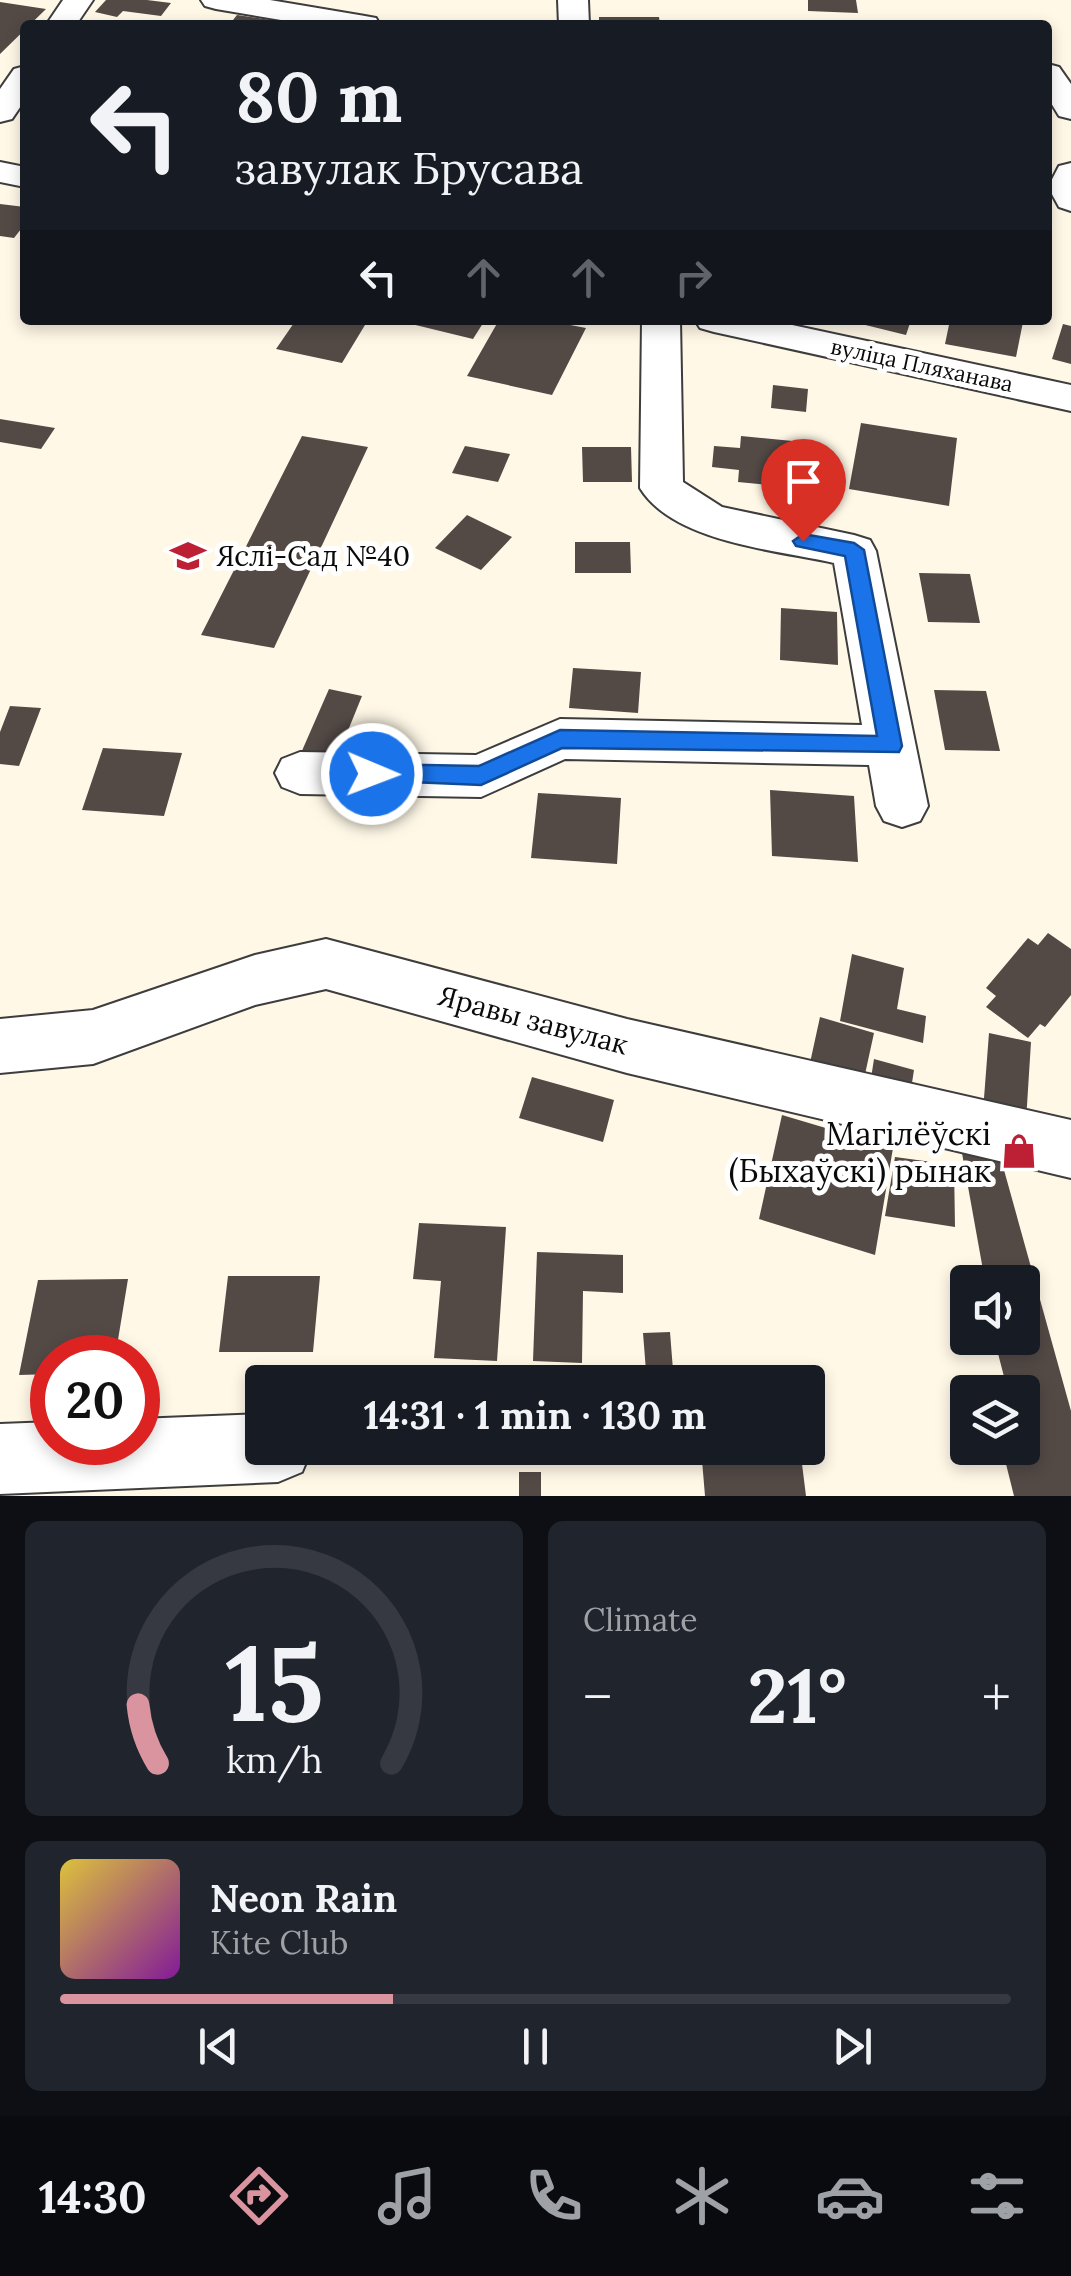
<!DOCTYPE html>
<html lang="en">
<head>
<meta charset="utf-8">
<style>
  body { margin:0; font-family:Lora,serif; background:#20242c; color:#f1f3f6; height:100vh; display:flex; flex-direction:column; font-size:38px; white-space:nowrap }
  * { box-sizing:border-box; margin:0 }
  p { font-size:32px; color:#9ea1a6 }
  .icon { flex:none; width:55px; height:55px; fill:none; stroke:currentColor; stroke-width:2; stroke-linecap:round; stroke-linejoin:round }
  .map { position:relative; height:1496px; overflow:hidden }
  .sheet { display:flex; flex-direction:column; gap:25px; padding:25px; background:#0d0f14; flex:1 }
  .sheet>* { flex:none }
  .banner { position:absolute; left:20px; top:20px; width:1032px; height:305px; border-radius:10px; box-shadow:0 5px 15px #0003; background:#171b24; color:#f1f3f6; overflow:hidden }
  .buttons { position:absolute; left:950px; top:1265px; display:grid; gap:20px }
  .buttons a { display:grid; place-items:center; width:90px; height:90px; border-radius:10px; background:#171b24; box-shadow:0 5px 15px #0003; font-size:50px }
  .speed { position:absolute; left:30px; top:1335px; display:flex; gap:20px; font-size:50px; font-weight:700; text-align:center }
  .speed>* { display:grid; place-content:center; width:130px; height:130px; border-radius:50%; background:#171b24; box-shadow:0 5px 15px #0003; line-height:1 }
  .speed .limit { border:15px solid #d22; background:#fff; color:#111 }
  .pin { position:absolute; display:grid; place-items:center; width:85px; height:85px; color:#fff; margin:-102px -42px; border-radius:50% 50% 50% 0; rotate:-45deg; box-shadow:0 0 10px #0007 }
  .pin .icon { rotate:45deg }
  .me { position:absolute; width:110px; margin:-55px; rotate:91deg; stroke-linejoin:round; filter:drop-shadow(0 0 8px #0008) }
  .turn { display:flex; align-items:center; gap:35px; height:210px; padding:0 50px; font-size:45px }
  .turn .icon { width:130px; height:130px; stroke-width:2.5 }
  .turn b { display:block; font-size:70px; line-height:85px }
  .lanes { display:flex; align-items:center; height:95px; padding:0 50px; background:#0003; justify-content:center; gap:50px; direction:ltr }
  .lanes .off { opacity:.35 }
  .big { font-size:75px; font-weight:700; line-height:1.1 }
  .sheet .card { flex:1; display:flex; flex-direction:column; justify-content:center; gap:15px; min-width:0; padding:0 35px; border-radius:15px; background:#20242c }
  .sheet .dial { align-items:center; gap:0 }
  .dial svg { height:260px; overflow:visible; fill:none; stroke:#363941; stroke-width:7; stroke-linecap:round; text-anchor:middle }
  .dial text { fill:#f1f3f6; stroke:none }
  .song { display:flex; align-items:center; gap:30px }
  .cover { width:120px; height:120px; border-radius:15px; background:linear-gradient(135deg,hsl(50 70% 55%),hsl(290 70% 35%)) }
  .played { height:10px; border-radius:5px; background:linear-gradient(90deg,#da949f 35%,#363941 35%) }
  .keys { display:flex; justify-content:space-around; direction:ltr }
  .heat { display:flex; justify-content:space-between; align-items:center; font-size:55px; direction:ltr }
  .sheet .tiles { flex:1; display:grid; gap:25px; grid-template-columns:1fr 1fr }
  .card:last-child { grid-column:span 2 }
  .trip { position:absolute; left:245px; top:1365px; width:580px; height:100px; border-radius:10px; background:#171b24; box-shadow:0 5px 15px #0003; font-weight:700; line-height:100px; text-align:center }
  .tabs { display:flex; height:160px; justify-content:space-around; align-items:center; background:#090b0e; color:#9ea1a6 }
  .tabs .icon { width:70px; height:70px }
  .tabs .selected { color:#da949f }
  .tabs b { font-size:45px; color:#f1f3f6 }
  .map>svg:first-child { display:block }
</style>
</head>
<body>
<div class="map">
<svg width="1071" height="1496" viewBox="0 0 1071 1496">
  <rect width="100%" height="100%" fill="#fff8e7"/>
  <path fill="#534a46" d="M106,0H147L171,3L161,16L123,11L117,17L95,12Z
    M808,0H856L858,13L808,11Z
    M0,2L46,9L0,54Z
    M237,15L271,20L267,25H229Z
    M599,17H659L660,25H599Z
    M0,204L25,207V224L14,238L0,236Z
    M296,320H368L342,363L276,349Z
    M395,320H485L473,339Z
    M499,320H544L586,328L552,395L467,376Z
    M845,320H911L906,335Z
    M950,320L1023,322L1016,357L945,344Z
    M1063,324L1071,326V364L1052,359Z
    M773,385L808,389L806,412L771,408Z
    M0,419L55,428L41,449L0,442Z
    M861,423L957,438L949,506L849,489Z
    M302,436L368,447L274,648L201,635Z
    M741,436L813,443L811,489L738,482L739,470L712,467L714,446L740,448Z
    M465,446L510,454L498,482L452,473Z
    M582,447H631L632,482H583Z
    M790,499L821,503L819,522L788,518Z
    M467,515L512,537L481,570L435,548Z
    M575,542H630L631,573H575Z
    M919,573L970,574L980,623L928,622Z
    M781,608L837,612L838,665L780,660Z
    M573,668L641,672L638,713L569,708Z
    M329,689L362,696L336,760L301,753Z
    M934,690L986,691L1000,751L945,750Z
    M10,706L41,708L19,766L0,764V732Z
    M103,748L182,753L164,816L82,810Z
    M770,790L854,796L858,862L772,856Z
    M538,793L621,798L617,864L531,858Z
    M1048,933L1071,949V995L1045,1027L1040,1024L1028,1038L986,1007L996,996L986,988L1028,938L1038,945Z
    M852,954L904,968L897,1009L926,1016L923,1043L840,1021Z
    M820,1017L874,1033L862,1088L808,1072Z
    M989,1033L1031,1042L1026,1121L983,1111Z
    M874,1059L914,1070L909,1102L869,1091Z
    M532,1077L614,1100L603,1142L519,1118Z
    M782,1115L893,1148L875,1255L759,1219Z
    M960,1142L999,1152L1071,1411V1496H1014L1002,1448H1022V1392H1008L994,1338H1022V1282H980L977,1271L983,1270Z
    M895,1157L954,1165L955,1227L885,1216Z
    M419,1223L506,1227L497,1361L434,1358L441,1281L413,1279Z
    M537,1252L623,1255V1293L583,1291L582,1363L533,1361Z
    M228,1276H320L313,1352H219Z
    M128,1279L115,1358H52V1374L19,1375L38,1280Z
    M670,1332L673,1370L646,1371L643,1333Z
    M701,1448H800L806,1496H705Z
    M519,1472H541V1496H519Z"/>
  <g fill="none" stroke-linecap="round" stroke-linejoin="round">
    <defs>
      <path id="minor" d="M63,0H93L76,25H46Z
        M201,0H270L365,16L376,18L380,25H311L216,9L205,6Z
        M558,0H588L589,25H559Z
        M1048,64L1059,67L1071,84V119L1059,116L1048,98Z
        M25,66V100L12,119L0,122V89L14,69Z
        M0,162L25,167V187L0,182Z
        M1071,163V211L1059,207L1048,187L1059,166Z
        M642,320H680L683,482L722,507L854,535L870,540L876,551L928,806L920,821L902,827L884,821L876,806L869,765L565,759L481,797L300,794L282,787L275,773L282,759L300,752L476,755L560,719L862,725L834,563C776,550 673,542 640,488Z
        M695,320H769L1071,385V411L714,332L700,328Z
        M326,939L627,1019L1071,1120V1178L627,1073L326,989L255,1005L93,1064L0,1073V1019L93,1010L255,955Z
        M262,1414V1448H312L302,1472L278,1482L0,1494V1424L52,1422V1442H138V1419Z"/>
    </defs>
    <use href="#minor" stroke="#3d3d3d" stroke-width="4"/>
    <use href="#minor" fill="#fff" fill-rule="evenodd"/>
  </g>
  <path fill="#1a73e8" stroke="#114b97" stroke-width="2.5" d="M803,534L854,543L864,550L902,746L899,752L562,748L481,785L364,780L361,774L364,767L372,764L479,766L560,730L877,736L845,556L796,546L793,541Z"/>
  <defs>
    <symbol id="school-bare" viewBox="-9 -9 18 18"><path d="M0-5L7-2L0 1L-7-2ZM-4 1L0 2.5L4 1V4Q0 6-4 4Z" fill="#bd1f34" stroke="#fff" stroke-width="2.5" paint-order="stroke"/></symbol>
    <symbol id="shop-bare" viewBox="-9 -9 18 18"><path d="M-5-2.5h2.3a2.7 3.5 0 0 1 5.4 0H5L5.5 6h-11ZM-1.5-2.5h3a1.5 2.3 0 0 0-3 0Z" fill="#bd1f34" stroke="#fff" stroke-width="2.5" paint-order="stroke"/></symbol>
  </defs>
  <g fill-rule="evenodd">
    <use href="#school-bare" x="163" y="531" width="50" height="50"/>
    <use href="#shop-bare" x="994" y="1126" width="50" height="50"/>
  </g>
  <g text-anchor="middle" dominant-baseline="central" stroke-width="10" stroke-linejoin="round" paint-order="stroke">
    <g font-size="22" fill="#0a0a0a" stroke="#fff">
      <text transform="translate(922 365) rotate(12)">вуліца Пляханава</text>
    </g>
    <g font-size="28" fill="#0a0a0a" stroke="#fff" text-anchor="start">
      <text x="216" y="556">Яслі-Сад №40</text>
    </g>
    <g font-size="28" fill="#0a0a0a" stroke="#fff">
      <text transform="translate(533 1020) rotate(15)">Яравы завулак</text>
    </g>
    <g font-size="32" fill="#0a0a0a" stroke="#fff" text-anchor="end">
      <text x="991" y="1133">Магілёўскі<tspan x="991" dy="37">(Быхаўскі) рынак</tspan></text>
    </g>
  </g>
</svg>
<div class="buttons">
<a><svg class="icon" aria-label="sound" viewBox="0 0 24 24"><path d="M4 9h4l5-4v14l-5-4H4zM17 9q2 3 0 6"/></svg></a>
<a><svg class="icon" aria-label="layers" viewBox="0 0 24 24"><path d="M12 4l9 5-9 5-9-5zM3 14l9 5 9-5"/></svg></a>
</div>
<div class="speed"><div class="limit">20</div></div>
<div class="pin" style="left:803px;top:541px;background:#d93025"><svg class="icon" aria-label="arrive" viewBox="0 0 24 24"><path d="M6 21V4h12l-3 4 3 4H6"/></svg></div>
<svg class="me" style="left:372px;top:774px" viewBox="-20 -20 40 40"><circle r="17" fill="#1a73e8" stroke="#fff" stroke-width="3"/><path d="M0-11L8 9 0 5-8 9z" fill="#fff"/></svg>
<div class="trip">14:31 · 1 min · 130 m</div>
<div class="banner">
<div class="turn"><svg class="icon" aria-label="left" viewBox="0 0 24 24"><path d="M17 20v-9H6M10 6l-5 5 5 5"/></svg><div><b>80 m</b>завулак Брусава</div></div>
<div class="lanes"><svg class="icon" aria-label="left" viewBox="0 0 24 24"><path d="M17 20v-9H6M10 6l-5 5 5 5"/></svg><svg class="icon off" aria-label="ahead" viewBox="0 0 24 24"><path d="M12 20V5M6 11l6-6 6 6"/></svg><svg class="icon off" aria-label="ahead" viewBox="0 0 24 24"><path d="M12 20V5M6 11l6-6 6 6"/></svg><svg class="icon off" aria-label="right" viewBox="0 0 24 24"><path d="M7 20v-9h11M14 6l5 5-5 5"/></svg></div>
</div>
</div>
<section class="sheet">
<div class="tiles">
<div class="card dial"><svg viewBox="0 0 100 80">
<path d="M14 69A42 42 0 1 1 86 69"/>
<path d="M14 69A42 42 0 0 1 8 51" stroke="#da949f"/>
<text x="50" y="56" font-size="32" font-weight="700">15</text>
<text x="50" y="72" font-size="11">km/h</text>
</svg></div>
<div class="card"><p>Climate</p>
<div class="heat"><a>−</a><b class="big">21°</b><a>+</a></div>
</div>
<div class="card">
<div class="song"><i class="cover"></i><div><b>Neon Rain</b><p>Kite Club</p></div></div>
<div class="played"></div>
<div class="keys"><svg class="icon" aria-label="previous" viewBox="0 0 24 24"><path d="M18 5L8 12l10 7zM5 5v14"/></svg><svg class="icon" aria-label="pause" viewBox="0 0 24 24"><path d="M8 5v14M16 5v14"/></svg><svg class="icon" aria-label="next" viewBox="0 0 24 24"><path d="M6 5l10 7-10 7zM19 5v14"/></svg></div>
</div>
</div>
</section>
<nav class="tabs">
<b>14:30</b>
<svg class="icon selected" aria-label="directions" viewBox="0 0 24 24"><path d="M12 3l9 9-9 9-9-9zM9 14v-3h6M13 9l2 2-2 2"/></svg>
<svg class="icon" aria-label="music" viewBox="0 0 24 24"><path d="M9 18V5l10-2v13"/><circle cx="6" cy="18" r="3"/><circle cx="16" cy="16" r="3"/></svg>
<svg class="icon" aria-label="phone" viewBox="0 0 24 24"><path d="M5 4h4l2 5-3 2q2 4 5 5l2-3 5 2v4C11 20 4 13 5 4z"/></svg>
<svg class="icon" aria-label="climate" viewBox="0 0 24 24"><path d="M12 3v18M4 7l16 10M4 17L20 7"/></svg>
<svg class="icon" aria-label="car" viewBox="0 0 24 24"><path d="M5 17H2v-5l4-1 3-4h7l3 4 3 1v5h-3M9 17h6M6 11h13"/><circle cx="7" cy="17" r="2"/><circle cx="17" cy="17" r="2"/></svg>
<svg class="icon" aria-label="filters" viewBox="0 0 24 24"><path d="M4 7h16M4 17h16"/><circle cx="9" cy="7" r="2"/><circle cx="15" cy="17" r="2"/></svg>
</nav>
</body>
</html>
